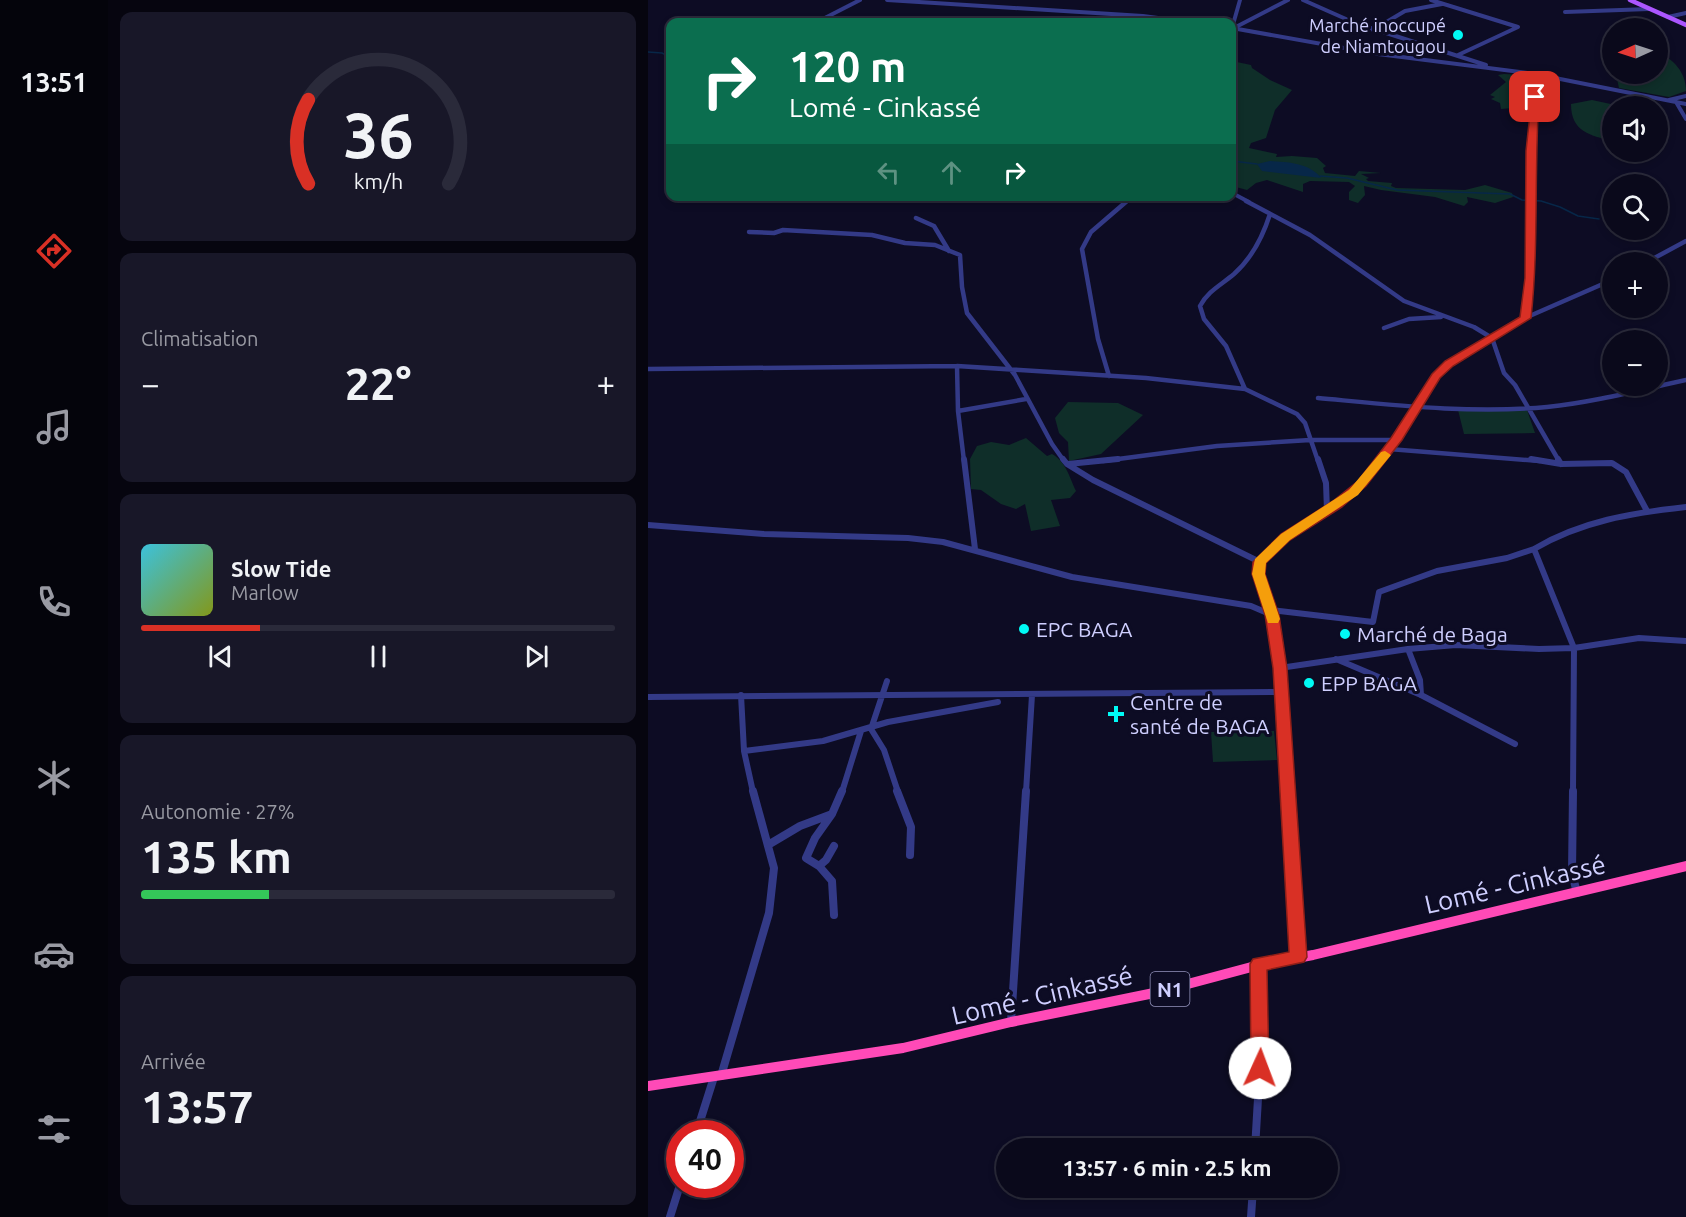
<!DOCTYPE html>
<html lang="fr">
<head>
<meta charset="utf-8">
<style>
  body { margin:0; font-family:Ubuntu,sans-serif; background:#181728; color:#f1f3f6; height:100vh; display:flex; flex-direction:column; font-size:22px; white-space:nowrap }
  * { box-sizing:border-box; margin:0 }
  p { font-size:20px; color:#999aa3 }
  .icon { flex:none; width:33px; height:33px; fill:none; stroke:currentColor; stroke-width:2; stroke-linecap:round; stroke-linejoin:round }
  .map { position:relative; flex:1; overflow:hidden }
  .side { display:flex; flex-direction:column; gap:12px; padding:12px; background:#06050f; width:540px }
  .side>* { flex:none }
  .guide { position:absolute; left:18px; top:18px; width:570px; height:183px; border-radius:12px; box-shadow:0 3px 9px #0003,0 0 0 2px #2a2a3a; background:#0b6e4f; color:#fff; overflow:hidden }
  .needle { width:39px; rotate:267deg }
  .tools { position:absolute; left:954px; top:18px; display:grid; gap:12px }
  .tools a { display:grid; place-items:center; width:66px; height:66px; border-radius:50%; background:#0a091b; box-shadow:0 3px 9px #0003,0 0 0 2px #2a2a3a; font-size:30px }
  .speed { position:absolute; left:18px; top:1120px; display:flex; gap:12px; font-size:30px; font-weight:700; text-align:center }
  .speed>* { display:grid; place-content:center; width:78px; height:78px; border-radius:50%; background:#0a091b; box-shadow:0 3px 9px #0003,0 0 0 2px #2a2a3a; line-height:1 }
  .speed .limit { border:9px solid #d22; background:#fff; color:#111 }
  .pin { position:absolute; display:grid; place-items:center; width:51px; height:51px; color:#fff; margin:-26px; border-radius:12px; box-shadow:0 3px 9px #0006 }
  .me { position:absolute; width:66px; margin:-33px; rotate:2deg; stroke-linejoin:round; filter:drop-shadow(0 0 4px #0008) }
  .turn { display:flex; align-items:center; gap:21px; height:126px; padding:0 24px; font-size:27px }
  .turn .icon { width:78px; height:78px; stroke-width:2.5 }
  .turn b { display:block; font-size:42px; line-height:51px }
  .lanes { display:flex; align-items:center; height:57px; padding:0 24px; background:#0003; justify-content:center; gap:30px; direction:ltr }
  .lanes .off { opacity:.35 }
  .big { font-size:45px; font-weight:700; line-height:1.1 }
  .side .widget { flex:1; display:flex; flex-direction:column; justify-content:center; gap:9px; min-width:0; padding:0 21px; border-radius:12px; background:#181728 }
  .side .dial { align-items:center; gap:0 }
  .dial svg { height:156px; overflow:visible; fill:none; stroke:#2a2a3a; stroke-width:7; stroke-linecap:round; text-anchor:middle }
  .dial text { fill:#f1f3f6; stroke:none }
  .song { display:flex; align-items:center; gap:18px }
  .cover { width:72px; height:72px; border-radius:9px; background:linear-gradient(135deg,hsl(190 70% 55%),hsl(70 70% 35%)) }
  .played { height:6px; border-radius:3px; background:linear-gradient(90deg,#d93025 25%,#2a2a3a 25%) }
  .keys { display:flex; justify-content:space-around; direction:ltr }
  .heat { display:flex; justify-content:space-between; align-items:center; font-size:33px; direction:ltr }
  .charge { height:9px; border-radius:4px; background:linear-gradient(90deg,#34c759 27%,#2a2a3a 0) }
  .trip { position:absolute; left:348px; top:1138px; width:342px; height:60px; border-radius:30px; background:#0a091b; box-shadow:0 3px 9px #0003,0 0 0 2px #2a2a3a; font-weight:700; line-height:60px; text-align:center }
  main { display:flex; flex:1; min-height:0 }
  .dock { display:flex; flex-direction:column; width:108px; justify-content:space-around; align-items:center; background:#04040b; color:#999aa3 }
  .dock .icon { width:42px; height:42px }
  .dock .selected { color:#d93025 }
  .dock b { font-size:27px; color:#f1f3f6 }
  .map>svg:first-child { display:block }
</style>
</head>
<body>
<main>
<nav class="dock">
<b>13:51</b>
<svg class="icon selected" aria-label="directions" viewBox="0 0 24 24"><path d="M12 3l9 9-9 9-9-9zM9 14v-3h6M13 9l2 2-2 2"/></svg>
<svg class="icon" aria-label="music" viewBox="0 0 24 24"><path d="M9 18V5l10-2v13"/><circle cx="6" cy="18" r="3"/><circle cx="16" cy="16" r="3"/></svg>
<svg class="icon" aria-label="phone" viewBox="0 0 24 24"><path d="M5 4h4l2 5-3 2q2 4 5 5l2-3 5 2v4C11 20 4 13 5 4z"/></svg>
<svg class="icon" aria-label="climate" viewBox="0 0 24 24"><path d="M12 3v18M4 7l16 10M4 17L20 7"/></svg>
<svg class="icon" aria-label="car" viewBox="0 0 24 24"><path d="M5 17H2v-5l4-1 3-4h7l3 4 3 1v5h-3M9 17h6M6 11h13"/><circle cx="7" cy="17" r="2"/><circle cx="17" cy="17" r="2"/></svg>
<svg class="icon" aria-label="filters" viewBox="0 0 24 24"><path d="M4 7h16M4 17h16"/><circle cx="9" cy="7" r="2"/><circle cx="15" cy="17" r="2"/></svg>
</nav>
<section class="side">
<div class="widget dial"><svg viewBox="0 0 100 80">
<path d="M14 69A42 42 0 1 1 86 69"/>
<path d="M14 69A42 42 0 0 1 14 26" stroke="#d93025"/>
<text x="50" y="56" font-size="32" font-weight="700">36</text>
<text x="50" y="72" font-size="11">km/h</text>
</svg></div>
<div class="widget"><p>Climatisation</p>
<div class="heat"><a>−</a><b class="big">22°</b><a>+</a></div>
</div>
<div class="widget">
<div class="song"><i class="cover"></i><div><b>Slow Tide</b><p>Marlow</p></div></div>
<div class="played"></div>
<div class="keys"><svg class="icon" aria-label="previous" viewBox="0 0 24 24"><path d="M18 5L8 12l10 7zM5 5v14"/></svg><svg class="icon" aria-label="pause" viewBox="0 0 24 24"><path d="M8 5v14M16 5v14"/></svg><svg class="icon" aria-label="next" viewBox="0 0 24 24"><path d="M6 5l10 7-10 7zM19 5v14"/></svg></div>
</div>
<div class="widget"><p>Autonomie · 27%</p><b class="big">135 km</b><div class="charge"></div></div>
<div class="widget"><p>Arrivée</p><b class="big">13:57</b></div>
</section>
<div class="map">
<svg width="1038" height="1217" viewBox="0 0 1038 1217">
  <rect width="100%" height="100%" fill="#0d0c24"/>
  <path fill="#0f2e29" d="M1010,52C1026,60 1038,72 1038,91L1021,97L971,88L969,79L972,74H1010Z
    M584,61L603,65L604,68L622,80L644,90L627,110L618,138L603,143L601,148L629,154L628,157L644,156L669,158L678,166L675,168L677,173L707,176L711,171L733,173L713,174L721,178L718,179L720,181L744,183L743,186L748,188L817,190L837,185L864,193L865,197L847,203L819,197L820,202L816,206L787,197L733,190L716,186L717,195L710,203L701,200V192L707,186L701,182L662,181L655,184V192L619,180L608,183L599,190L584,186Z
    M856,74L880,75L876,83L877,89L874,91L877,95L879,107L853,109L852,103L843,99L847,97L842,95L858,82L850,75Z
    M944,100L972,106H964V141C942,135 923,132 923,104Z
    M420,402L470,403L495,415L453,454L421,461L420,442L411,433L407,418Z
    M810,410H879L887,433L816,434Z
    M378,438L399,456L404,454C418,462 421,476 428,491L422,498L403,500L412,526L383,531L377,504L368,509L353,504L333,490L323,489L322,459L329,446L343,442L361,445Z
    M626,731L629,760L565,762L563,732Z"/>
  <path fill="#072748" d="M622,161C639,162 662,163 673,178L614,171L609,164Z"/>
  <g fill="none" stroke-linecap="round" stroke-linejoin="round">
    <path stroke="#072748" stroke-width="1.5" d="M0,52L14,53L22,57
      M584,161L609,164
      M672,176L699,178L749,190L862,194L874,200L893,201L912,207L930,216L951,219"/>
    <path stroke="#333a87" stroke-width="4" d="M239,0L495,16L540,22
      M655,0L707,23L838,65
      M783,0L870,27L810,55
      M917,12L1001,9
      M1020,17L1038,13
      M169,22L212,0
      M584,28L730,54L887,74L1038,104
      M584,28L592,0
      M584,29L640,0
      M725,30L757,11L794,4
      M1021,100L1038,96
      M1028,102L1038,119
      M584,193L601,202
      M477,202L484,196
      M883,202L887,74"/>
    <path stroke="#333a87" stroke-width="4.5" d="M598,201L662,235L756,301L826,327L844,338L856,373L867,385L911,461
      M622,214C615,236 604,258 586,274C573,285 560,291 552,306L556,319L578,346L597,389L649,414L657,423L670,461
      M268,218L286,226L301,251
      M101,232L126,233L135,230L224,235L257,243L287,245L312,255L314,287L319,313L367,375L404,444L416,461
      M999,262L1038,241
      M877,318L882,278L883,201
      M736,328L761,319L793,317
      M309,366L310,411L316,461
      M0,369L309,366L498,378L597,389
      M461,376L450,339L434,249L443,232L479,201
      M670,398C746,405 822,414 899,407C946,402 992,390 1038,380
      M310,411L378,399
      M741,449L892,461
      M455,461L569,446L662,440H748
      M732,461L748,440L788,376L801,363L877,318L964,280"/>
    <path stroke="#333a87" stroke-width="6" d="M316,459L327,549
      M415,459L419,464L445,480L612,562
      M670,459L678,483L679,511
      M883,459L913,464L964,463L978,472L999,511
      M910,459L913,464
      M420,464L470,459
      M0,525L116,534L260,538L295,542L424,577L603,606L624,615
      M623,610L725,622L731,592L789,571L859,558L886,549
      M760,649L772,680L773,695
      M688,659L773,695L867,744
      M632,668L760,649L808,645L891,649L926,648L991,638L1038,641
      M239,681L223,729L236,750L250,792
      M93,695L96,751L105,792
      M0,697L632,692
      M96,751L175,741L240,722L350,702
      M194,792L213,731
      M378,792L384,695
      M640,792L632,668L624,615L611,574L612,562L637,537L690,504L714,484L733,459
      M925,792L926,648L886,549C933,521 984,513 1038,507"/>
    <path stroke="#333a87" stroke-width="8" d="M249,791L263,827L262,855
      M640,791L650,957
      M925,791L924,873L929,893
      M184,814L167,838L158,858L171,866L178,860L186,846
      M120,845L152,826L184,814L194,791
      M171,866L184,881L186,915
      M363,1022L378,791
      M73,1076L121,913L126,868L105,791
      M48,1134L66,1077
      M607,1149L613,1048L611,965
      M22,1217L32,1185
      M603,1217L605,1188"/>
    <path stroke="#ab56ff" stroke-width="4.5" d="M982,0L1038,25"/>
    <path stroke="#ff4ab7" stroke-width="10" d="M0,1086L255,1048L363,1022L506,993L611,965L665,955L1038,866"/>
  </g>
  <path fill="#d93025" stroke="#8d1f18" stroke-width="1.5" d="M884,95L891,97C886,171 891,245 883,318L805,366L792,378L754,440L718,486L694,507L642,540L618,563L617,574L631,615L639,668L659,957L656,962L619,970L621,1068L619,1074L612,1076L605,1074L603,1068L602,964L605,959L641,952L625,668L617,615L604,574L605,562L633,534L685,501L710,481L743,438L784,374L797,361L872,317L877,278L878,151Z"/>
  <path fill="#f59e0b" d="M737,451L743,455L710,495L642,540L618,563L617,574L632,619L630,623H620L604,574L607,559L633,534L701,490L733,452Z"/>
  <g fill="#00faf5" stroke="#0d0c24" stroke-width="2">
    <circle cx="810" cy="35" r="6"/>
    <circle cx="376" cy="629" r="6"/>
    <circle cx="697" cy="634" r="6"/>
    <circle cx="661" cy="683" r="6"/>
    <path d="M465 705h6v6h6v6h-6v6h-6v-6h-6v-6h6z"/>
  </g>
  <g text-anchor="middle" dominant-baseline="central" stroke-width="6" stroke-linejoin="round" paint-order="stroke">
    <g font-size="18" fill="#cfcfff" stroke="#0d0c24" text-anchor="end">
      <text x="798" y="25">Marché inoccupé<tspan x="798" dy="21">de Niamtougou</tspan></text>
    </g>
    <rect fill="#0d0c24" stroke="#9594bd" stroke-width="1.5" x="502.5" y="972" width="39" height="34" rx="4.5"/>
    <g font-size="20" font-weight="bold" fill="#cfcfff">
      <text x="522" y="989">N1</text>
    </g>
    <g font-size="21" fill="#cfcfff" stroke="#0d0c24" text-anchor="start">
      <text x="388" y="629">EPC BAGA</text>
      <text x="709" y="634">Marché de Baga</text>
      <text x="673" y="683">EPP BAGA</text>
      <text x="482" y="702">Centre de<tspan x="482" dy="24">santé de BAGA</tspan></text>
    </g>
    <g font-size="26" fill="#cfcfff" stroke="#0d0c24">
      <text transform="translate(867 884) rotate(-13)">Lomé - Cinkassé</text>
      <text transform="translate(394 995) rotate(-13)">Lomé - Cinkassé</text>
    </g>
  </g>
</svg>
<div class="tools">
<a><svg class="needle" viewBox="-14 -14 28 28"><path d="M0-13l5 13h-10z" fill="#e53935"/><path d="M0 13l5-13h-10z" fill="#999aa3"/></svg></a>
<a><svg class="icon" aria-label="sound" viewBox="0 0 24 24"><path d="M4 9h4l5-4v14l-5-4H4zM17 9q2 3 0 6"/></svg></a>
<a><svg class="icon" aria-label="search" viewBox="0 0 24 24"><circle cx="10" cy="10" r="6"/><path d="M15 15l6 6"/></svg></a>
<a>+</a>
<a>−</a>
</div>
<div class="speed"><div class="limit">40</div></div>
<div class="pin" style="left:887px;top:97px;background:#d93025"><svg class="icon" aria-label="arrive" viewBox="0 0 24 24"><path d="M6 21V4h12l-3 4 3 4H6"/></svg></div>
<svg class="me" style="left:612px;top:1068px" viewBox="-20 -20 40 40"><circle r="19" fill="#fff"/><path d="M0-13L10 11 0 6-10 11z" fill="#d93025"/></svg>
<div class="trip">13:57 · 6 min · 2.5 km</div>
<div class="guide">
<div class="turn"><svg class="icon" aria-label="right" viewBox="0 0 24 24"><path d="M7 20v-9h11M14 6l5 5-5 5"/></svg><div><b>120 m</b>Lomé - Cinkassé</div></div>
<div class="lanes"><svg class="icon off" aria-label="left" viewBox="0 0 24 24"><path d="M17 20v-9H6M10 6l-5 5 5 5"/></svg><svg class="icon off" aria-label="ahead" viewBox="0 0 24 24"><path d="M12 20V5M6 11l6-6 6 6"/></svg><svg class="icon" aria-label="right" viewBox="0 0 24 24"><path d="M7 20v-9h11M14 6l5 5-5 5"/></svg></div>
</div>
</div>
</main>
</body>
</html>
